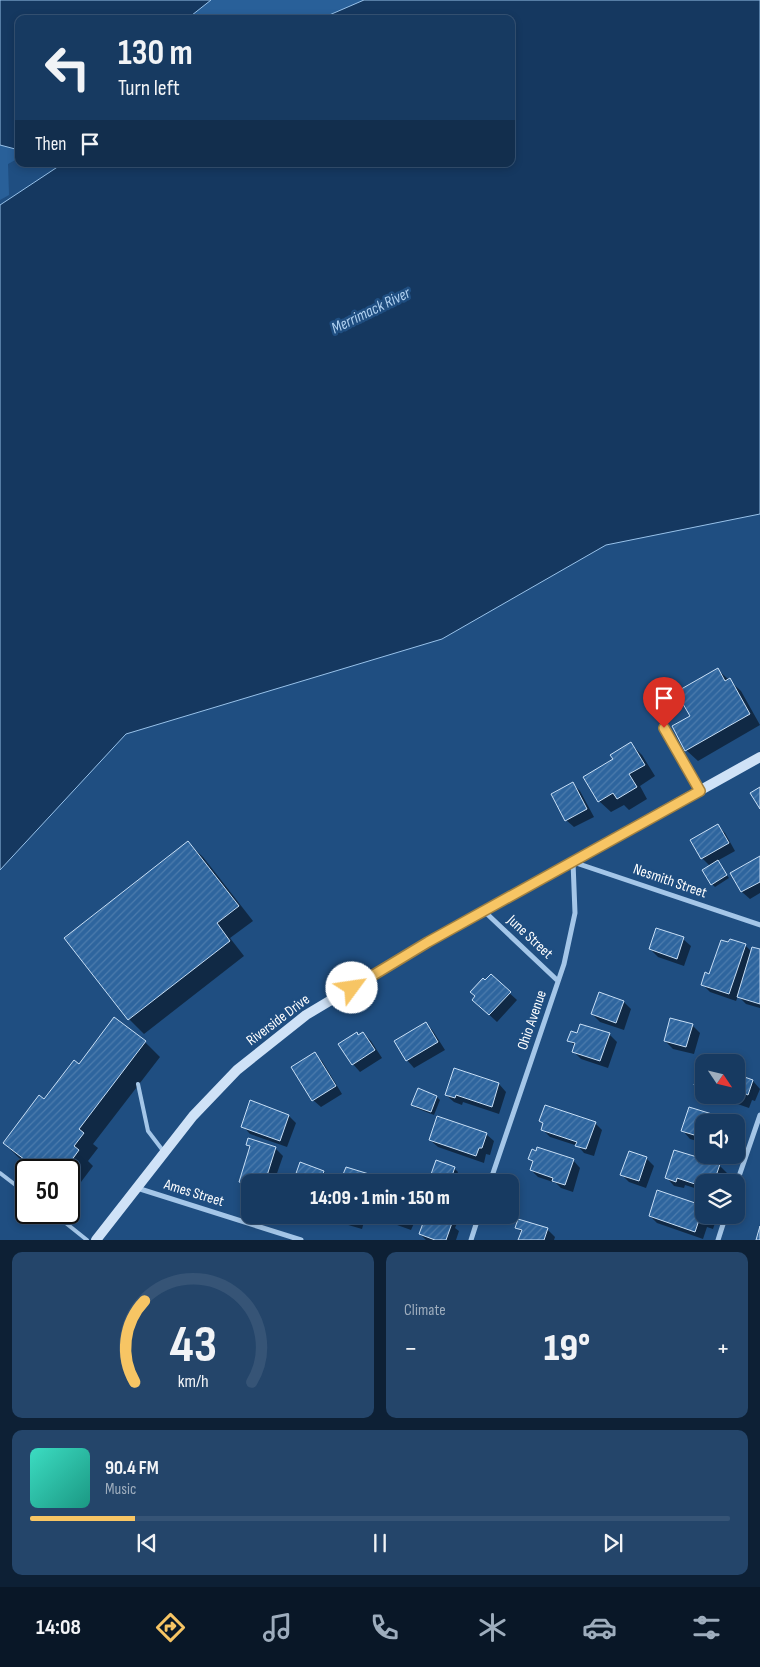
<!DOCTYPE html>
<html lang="en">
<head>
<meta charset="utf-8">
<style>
  body { margin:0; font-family:"Sofia Sans Condensed",sans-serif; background:#24456a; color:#f1f3f6; height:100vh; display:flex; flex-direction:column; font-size:19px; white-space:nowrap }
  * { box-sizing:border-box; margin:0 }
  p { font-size:16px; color:#9eadbd }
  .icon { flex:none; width:28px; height:28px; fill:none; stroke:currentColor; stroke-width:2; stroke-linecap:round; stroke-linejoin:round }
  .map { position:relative; height:1240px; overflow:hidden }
  .side { display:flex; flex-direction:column; gap:12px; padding:12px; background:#0d2035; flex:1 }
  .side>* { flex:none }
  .banner { position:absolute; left:15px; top:15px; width:500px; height:152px; border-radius:10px; box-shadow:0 2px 8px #0003,0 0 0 1px #365476; background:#173a61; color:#f1f3f6; overflow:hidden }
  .needle { width:32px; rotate:125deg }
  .controls { position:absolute; left:695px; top:1054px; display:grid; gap:10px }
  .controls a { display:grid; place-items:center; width:50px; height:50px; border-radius:10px; background:#173a61; box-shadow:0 2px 8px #0003,0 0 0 1px #365476; font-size:25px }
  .speed { position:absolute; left:15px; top:1159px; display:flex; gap:10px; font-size:25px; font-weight:700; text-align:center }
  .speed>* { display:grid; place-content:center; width:65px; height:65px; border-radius:50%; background:#173a61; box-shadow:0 2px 8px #0003,0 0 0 1px #365476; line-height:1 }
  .speed .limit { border:2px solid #111; border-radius:8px; background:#fff; color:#111 }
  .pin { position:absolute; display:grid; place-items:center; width:42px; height:42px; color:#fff; margin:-51px -21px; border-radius:50% 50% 50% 0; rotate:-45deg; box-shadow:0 0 5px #0007 }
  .pin .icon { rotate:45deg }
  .me { position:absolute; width:55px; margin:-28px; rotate:59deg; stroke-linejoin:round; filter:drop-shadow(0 0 4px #0008) }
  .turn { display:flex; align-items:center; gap:18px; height:105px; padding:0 20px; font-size:22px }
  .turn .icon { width:65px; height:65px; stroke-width:2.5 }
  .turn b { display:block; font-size:35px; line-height:42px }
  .then { display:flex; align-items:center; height:48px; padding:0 20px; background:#0003; gap:10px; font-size:19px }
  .big { font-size:38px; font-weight:800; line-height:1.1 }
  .side .tile { flex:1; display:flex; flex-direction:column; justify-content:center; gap:8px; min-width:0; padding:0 18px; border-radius:10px; background:#24456a }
  .side .dial { align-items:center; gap:0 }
  .dial svg { height:130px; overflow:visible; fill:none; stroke:#365476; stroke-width:7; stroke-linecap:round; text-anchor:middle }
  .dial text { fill:#f1f3f6; stroke:none }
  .song { display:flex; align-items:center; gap:15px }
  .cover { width:60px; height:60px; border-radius:8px; background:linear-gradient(135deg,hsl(170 70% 55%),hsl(170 70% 35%)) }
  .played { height:5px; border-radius:2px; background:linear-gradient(90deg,#f7c564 15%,#365476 15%) }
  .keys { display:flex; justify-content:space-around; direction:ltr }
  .heat { display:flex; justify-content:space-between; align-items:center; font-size:28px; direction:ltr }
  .side .tiles { flex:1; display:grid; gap:12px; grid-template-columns:1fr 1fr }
  .tile:last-child { grid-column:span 2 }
  .trip { position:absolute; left:241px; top:1174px; width:278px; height:50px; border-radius:10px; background:#173a61; box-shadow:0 2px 8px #0003,0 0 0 1px #365476; font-weight:800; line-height:50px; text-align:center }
  .tab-bar { display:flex; height:80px; justify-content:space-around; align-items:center; background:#091727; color:#9eadbd }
  .tab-bar .icon { width:35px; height:35px }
  .tab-bar .current { color:#f7c564 }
  .tab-bar b { font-size:22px; color:#f1f3f6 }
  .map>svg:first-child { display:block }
</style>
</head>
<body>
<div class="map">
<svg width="760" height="1240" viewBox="0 0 760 1240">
  <defs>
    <pattern id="building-hatch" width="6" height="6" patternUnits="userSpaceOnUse" patternTransform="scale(1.25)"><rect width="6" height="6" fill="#2e659e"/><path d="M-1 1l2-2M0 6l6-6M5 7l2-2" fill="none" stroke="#4d7cad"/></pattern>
  </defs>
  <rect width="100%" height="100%" fill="#1f4e81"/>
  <path fill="#296099" d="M0,0H366L325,19H19V158L8,164L9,195L0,200Z"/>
  <path fill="#153860" stroke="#98c2ea" d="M0,0H211L187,19H19V150L0,145Z
    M364,0H760V514L606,545L442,639L126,734L0,870V205L62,164H511V19H320Z"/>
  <path fill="#0007" d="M718,670L741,691L760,725L698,761L686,750L692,716Z
    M631,744L642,755L655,776L640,786L647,799L629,810L624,805L611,812L599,801L615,759Z
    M573,784L580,791L594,817L574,827L566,820Z
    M718,826L725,833L735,851L717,861L729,878L715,887L712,884L711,867L702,858Z
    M188,843L203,857L253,921L230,938L244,956L144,1034L129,1019L66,938Z
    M760,857V893L750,899L742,892L732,873Z
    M683,939L691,946L684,966L658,957L650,949Z
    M745,945L752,952L760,951V1008L746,1004L738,996L736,1001L710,992L702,984L710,975Z
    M491,976L517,1000L497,1022L481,1007L485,982Z
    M600,993L624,1002L631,1009L624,1030L600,1022L592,1014Z
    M426,1023L433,1031L445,1050L414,1068L407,1060Z
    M692,1025L700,1033L694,1054L673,1049L665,1041Z
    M363,1033L371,1041L382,1058L360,1072L353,1064L359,1036Z
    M609,1034L617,1042L608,1068L581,1059L573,1051L575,1046L569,1040L578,1035Z
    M145,1042L160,1057L93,1144L98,1148L88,1161L93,1166L81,1182L75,1177L69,1186V1170H35L19,1158L4,1143L44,1101Z
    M314,1054L322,1061L342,1094L321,1107L313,1100Z
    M704,1064V1092L696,1084Z
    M455,1070L499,1084L506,1092L499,1114L463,1102L462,1105L454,1102L446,1095Z
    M753,1081L760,1089L755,1101L752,1100L749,1108L712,1095H736Z
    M437,1097L440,1100L434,1115L416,1108L413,1105Z
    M690,1108L734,1122H735H704V1143L690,1139L683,1131Z
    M289,1116L296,1123L287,1147L250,1134L243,1126Z
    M595,1123L602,1130L594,1156L584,1153L578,1146L550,1137L542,1129Z
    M736,1124L745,1133L741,1145L736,1143Z
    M486,1134L494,1141L490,1155L486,1154L484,1163L438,1147L430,1140Z
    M247,1145L275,1148L283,1156L274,1182H250V1190L240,1181L251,1148Z
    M646,1158L654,1166L646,1188L629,1182L622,1175Z
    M530,1159L573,1160L580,1168L573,1192L561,1188L556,1183L538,1177L531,1170L534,1163Z
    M301,1164L324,1172L331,1179L330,1182H294Z
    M719,1165L727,1173L724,1182H704V1191L685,1185L684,1188L674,1186L667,1178Z
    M454,1168L458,1172L454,1182H434L430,1179Z
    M347,1169L369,1175L376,1182H342Z
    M332,1215H366L362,1229L338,1222Z
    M381,1215H413L412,1217L415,1221L411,1230L386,1221Z
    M427,1215H458L460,1216L455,1228L459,1231L456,1240H426L420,1234Z
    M704,1215H715L717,1217L713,1229L707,1227L703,1239L657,1223L650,1216Z
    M517,1227L547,1229L555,1237L554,1240H520L522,1233Z"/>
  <path fill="url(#building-hatch)" stroke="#c8dff6" d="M718,668L725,681L730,678L750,714L685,751L672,726L690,716L676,692Z
    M631,742L645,765L629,774L637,787L617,799L613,793L598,802L583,777L613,759L610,755Z
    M573,782L587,809L565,821L551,794Z
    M760,787V809L750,793Z
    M718,824L729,843L701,859L690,840Z
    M188,841L239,906L217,923L230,941L128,1020L64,938Z
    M760,856V882L741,892L730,873Z
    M718,860L727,875L711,885L702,870Z
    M656,928L684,937L677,959L649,949Z
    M730,939L746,944L729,994L701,985L705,972L709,974L721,940L728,942Z
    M752,947L760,949V1004L737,997Z
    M491,974L511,992L489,1015L472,1000L475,996L470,992L483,978L485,980Z
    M599,992L624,1001L616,1023L591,1014Z
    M114,1017L146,1041L79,1129L84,1133L74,1146L79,1150L66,1168L60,1164L55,1170H38L3,1143L39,1095L44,1099L74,1060L79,1064Z
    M670,1018L693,1024L686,1047L664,1041Z
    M426,1022L438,1042L406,1061L394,1041Z
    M580,1024L610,1033L600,1061L572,1052L575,1043L567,1041L571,1031L577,1033Z
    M357,1032L358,1035L363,1032L375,1050L352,1065L338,1044Z
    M315,1052L336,1086L312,1101L291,1067Z
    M702,1062H704V1088L694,1085Z
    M454,1068L499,1083L492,1107L456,1095L455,1098L445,1095Z
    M736,1074L753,1080L748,1095L744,1093L741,1101L723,1095H736Z
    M418,1088L437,1096L431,1112L411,1105Z
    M250,1100L289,1115L280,1141L241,1127Z
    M545,1105L596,1122L586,1149L575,1146L577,1142L541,1130L543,1123L539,1121Z
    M689,1107L735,1121L734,1122H704V1138L681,1131Z
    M437,1116L487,1133L482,1148H479L476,1156L429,1140Z
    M248,1138L276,1147L265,1182H250V1185L239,1182L250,1146L246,1145Z
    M537,1147L574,1159L565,1185L552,1181L553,1178L530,1170L533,1161L528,1159L532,1149L536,1151Z
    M674,1150L720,1164L714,1182H704V1187L677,1178L676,1182L665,1178Z
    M629,1151L647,1157L639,1181L620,1175Z
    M436,1160L455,1167L450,1182H437L429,1180Z
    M300,1162L324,1171L320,1182H293Z
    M346,1167L369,1174L367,1182H340Z
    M657,1190L704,1206V1215H708L705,1222L699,1220L695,1232L649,1216Z
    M331,1215H357L355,1222Z
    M381,1215H407L404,1223Z
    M426,1215H450L448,1221L452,1223L446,1240H435L419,1234Z
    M518,1219L548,1228L544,1240H518L522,1230L515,1228Z
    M760,1226V1240H756Z"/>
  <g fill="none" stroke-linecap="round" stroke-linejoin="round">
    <path stroke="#a4c6e8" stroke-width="4" d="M664,728L699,789
      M138,1084L148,1131L164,1152
      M0,1173L26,1193
      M52,1212L87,1240"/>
    <path stroke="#a4c6e8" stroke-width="5" d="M484,911L558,981
      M490,1182L564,964L575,913L573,862L760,925
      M736,1185L760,1115
      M137,1188L301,1240
      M471,1240L479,1215
      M718,1240L726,1215"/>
    <path stroke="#cfe2f7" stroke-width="10" d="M96,1240L193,1116L237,1070L306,1015L428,942L760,757"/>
  </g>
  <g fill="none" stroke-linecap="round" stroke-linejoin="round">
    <defs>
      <path id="route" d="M352,988L428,942L700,791L664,728"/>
    </defs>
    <use href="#route" stroke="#a18041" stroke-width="12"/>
    <use href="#route" stroke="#f7c564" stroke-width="9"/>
  </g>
  <g text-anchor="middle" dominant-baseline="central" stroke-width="5" stroke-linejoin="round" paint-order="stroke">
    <g font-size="15" fill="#fff" stroke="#1f4e81">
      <text transform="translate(670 881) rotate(19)">Nesmith Street</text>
      <text transform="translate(530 937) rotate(43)">June Street</text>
      <text transform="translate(278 1020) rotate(-37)">Riverside Drive</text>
      <text transform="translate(532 1020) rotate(-71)">Ohio Avenue</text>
      <text transform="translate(194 1193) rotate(17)">Ames Street</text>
    </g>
    <g font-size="16" font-style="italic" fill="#afd0f0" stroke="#1f4e81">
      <text transform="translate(371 311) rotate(-26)">Merrimack River</text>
    </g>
  </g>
</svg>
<div class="controls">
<a><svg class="needle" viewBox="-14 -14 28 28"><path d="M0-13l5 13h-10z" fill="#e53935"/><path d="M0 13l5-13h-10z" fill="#9eadbd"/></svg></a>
<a><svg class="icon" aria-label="sound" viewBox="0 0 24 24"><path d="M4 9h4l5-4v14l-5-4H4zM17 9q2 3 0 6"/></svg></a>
<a><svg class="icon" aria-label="layers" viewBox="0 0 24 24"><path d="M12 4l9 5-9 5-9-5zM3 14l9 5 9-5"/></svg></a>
</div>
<div class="speed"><div class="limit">50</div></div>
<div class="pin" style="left:664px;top:728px;background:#d93025"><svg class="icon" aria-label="arrive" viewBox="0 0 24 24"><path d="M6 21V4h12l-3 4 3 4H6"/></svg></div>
<svg class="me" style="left:352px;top:988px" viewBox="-20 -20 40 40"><circle r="19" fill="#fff"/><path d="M0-13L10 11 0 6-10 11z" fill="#f7c564"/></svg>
<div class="trip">14:09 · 1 min · 150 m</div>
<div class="banner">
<div class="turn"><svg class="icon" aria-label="left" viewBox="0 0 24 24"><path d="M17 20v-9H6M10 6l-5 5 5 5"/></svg><div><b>130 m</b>Turn left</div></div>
<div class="then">Then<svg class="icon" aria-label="arrive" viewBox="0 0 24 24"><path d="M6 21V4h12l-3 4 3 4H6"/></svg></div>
</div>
</div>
<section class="side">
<div class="tiles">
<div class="tile dial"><svg viewBox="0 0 100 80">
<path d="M14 69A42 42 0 1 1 86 69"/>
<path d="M14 69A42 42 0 0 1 20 19" stroke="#f7c564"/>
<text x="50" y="56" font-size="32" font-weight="700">43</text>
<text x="50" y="72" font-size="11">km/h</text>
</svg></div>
<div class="tile"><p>Climate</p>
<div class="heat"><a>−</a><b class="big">19°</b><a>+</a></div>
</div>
<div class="tile">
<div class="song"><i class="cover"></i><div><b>90.4 FM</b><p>Music</p></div></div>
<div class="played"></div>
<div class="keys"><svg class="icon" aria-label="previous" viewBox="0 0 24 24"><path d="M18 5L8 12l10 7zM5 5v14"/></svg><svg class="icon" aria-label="pause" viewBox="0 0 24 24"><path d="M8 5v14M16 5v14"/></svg><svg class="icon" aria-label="next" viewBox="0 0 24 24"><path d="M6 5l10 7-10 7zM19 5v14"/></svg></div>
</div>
</div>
</section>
<nav class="tab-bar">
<b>14:08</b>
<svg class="icon current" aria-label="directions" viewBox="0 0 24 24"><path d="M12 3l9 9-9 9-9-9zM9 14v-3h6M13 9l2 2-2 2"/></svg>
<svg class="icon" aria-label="music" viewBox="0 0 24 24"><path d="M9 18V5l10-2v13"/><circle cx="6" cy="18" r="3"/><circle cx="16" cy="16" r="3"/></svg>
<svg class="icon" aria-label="phone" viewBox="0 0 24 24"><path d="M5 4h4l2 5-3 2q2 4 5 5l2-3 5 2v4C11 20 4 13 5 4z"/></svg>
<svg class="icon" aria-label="climate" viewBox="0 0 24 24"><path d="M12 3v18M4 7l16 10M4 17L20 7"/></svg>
<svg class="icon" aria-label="car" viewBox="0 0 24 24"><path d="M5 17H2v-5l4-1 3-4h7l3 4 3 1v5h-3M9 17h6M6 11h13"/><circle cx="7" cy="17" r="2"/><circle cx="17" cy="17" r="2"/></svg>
<svg class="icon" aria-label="filters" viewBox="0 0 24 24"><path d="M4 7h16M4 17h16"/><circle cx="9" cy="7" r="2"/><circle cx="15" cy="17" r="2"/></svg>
</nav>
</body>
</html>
